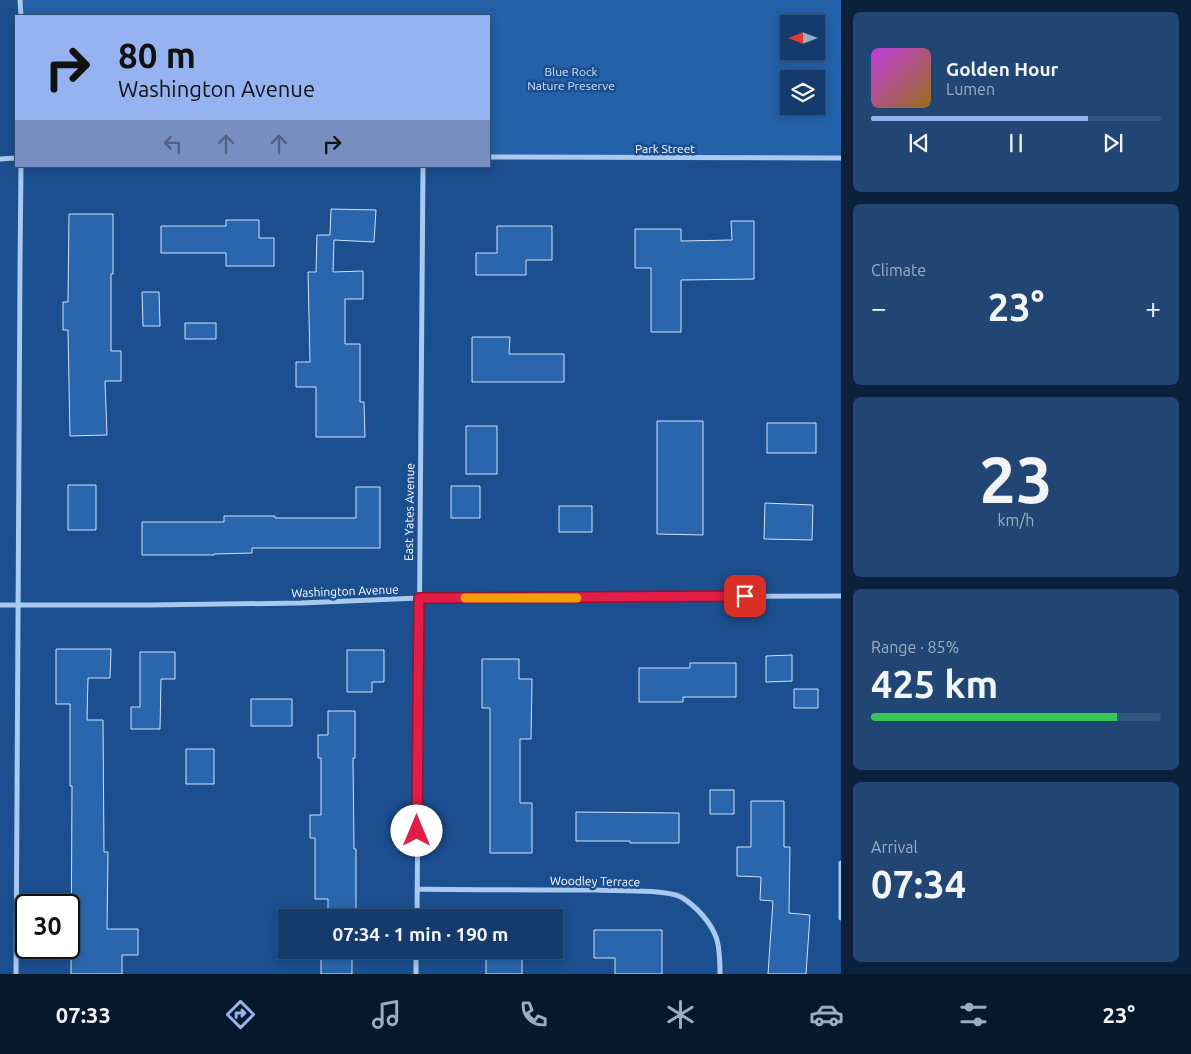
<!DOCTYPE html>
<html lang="en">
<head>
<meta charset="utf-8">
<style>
  body { margin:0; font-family:Ubuntu,sans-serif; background:#214673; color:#f1f3f6; height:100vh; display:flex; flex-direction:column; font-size:19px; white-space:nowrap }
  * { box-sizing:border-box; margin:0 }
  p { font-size:16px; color:#9dadc1 }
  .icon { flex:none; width:28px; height:28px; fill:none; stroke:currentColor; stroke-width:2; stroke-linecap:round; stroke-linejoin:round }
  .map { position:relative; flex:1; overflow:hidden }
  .sheet { display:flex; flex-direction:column; gap:12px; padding:12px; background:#0b203b; width:350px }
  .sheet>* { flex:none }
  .banner { position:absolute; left:15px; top:15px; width:475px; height:152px; border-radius:0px; box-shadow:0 2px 12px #0003,0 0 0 1px #33557e; background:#95b2f1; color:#111; overflow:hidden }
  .needle { width:32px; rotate:270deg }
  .controls { position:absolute; left:780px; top:15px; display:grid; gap:10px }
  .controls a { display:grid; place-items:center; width:45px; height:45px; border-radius:0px; background:#143b6b; box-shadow:0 2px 12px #0003,0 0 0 1px #33557e; font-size:25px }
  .speed { position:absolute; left:15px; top:894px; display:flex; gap:10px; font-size:25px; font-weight:700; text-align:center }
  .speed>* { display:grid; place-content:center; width:65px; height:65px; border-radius:50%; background:#143b6b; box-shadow:0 2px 12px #0003,0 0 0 1px #33557e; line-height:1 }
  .speed .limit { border:2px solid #111; border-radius:8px; background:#fff; color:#111 }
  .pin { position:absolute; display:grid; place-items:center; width:42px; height:42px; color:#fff; margin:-21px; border-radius:10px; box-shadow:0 2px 8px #0006 }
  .me { position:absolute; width:55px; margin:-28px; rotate:0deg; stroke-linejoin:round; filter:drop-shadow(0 0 4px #0008) }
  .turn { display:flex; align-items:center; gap:18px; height:105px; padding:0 20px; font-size:22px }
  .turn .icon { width:65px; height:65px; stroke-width:2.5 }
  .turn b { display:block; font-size:35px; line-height:42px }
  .lanes { display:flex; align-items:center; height:48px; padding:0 20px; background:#0003; justify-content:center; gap:25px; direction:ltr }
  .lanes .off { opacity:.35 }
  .big { font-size:38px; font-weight:700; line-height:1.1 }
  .sheet .tile { flex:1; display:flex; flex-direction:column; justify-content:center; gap:8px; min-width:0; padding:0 18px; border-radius:8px; background:#214673 }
  .sheet .dial { align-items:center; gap:0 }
  .dial b { font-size:65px; line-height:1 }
  .song { display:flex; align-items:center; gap:15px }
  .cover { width:60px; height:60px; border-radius:8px; background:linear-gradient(135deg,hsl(290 70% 55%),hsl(40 70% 35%)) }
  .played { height:5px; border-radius:2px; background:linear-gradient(90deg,#95b2f1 75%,#33557e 75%) }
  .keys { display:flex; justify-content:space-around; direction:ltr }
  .heat { display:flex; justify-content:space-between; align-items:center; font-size:28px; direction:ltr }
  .charge { height:8px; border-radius:4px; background:linear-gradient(90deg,#34c759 85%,#33557e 0) }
  .trip { position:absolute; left:278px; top:909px; width:285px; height:50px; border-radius:0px; background:#143b6b; box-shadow:0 2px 12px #0003,0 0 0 1px #33557e; font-weight:700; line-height:50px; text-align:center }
  .tab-bar { display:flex; height:80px; justify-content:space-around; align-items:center; background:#08182b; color:#9dadc1 }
  .tab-bar .icon { width:35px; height:35px }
  .tab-bar .current { color:#95b2f1 }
  .tab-bar b { font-size:22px; color:#f1f3f6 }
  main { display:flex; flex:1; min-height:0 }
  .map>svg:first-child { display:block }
</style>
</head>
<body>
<main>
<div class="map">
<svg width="841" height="974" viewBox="0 0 841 974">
  <rect width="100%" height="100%" fill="#1b4f8f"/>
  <path fill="#2461a8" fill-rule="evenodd" d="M20,0H841V158H489V16H21ZM789,24H816V51H789ZM789,79H816V106H789Z"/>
  <path fill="#2a66ad" stroke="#cfe3fa" d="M331,209L376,210L374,242L334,240L333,272L363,271V299H345V344H360V402H364L365,437H316V387H296V362H310L308,272H316L317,235H330Z
    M69,214H113V274H111V351H121V381H105L107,435L70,436L68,330H63V302H68Z
    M226,220H259V238H274V266H226V253H161V226H226Z
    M731,221H754V279L681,280V332H651V268H635V229H681V241L732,240Z
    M497,226H552V260H526V275H476V253H497Z
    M142,292H159L160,326H143Z
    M185,323H216V339H185Z
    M472,337H510L509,354H564V382H472Z
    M657,421H703V535L657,534Z
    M767,423H816V453H767Z
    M466,426H497V474H466Z
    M68,485H96V530H68Z
    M451,486H480V518H451Z
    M356,487H380V548H252V553L214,554V555H142V522H224V516H275V518H356Z
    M765,503L813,505L812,540L764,539Z
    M559,506H592V532H559Z
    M56,649H111L110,678H88L87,720H103L104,852H108L107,929H138V955H122V974H71L72,786H70V704H56Z
    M347,650H384V682H372V692H347Z
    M140,652H175V679H161L160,729H131V707H140Z
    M792,655V681L766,682V656Z
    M482,659H519V679H532L531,739H520V803H532V853H490V708H482Z
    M690,663H736V697H683V702H639V668H690Z
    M794,689H818V708H794Z
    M251,699H292V726H251Z
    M328,711H355V758H353L354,849H356V917L328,916V899H315V838H310V815H321V758H318V735H328Z
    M186,749H214V784H186Z
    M710,790H734V814H710Z
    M751,801H784V847H790L789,913L810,915L806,974H768L773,901L760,900L761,877L737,876V847H751Z
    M576,812L679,813V843H630V841H576Z
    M594,930H662V974H615V958H594Z
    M321,950H352V974H321Z
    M486,950H522V974H486Z"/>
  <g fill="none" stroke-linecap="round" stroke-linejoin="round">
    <path stroke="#a9c9ee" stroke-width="5" d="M20,0L21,16
      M489,157L841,158
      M0,159L16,158
      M0,605H151L301,603L419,598L841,596
      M841,863V918
      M417,889C476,890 535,890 595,890C614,891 666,889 681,897C696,906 712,923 717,940C720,951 720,963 720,974
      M417,918L423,166
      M16,974L20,268L21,166
      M416,974V950"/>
  </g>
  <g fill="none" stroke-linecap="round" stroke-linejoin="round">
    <defs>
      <path id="route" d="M417,831L419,598L745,596"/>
    </defs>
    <use href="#route" stroke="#92132f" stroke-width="12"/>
    <use href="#route" stroke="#e11d48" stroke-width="9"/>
    <path stroke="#f59e0b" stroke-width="9" d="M465,598H577"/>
  </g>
  <g text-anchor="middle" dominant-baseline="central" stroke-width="5" stroke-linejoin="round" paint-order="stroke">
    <g font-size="12" fill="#cfe3fa" stroke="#1b4f8f">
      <text x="571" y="71">Blue Rock<tspan x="571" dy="14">Nature Preserve</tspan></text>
    </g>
    <g font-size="12" fill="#fff" stroke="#1b4f8f">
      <text x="665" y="148">Park Street</text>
      <text transform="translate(409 512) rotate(-89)">East Yates Avenue</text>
      <text transform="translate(345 591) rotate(-2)">Washington Avenue</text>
      <text transform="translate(595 881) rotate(1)">Woodley Terrace</text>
    </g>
  </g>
</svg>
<div class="controls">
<a><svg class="needle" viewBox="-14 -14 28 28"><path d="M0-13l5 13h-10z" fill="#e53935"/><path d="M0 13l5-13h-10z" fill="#9dadc1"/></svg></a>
<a><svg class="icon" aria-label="layers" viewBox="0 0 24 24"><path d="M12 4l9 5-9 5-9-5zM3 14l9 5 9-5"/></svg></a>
</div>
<div class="speed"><div class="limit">30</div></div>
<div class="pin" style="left:745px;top:596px;background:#d93025"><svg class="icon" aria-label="arrive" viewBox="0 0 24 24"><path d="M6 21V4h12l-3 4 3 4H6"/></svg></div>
<svg class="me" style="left:417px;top:831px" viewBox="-20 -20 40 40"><circle r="19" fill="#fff"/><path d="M0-13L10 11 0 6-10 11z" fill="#e11d48"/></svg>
<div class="trip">07:34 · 1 min · 190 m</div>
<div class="banner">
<div class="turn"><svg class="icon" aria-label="right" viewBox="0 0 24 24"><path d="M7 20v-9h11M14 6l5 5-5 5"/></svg><div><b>80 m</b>Washington Avenue</div></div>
<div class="lanes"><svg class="icon off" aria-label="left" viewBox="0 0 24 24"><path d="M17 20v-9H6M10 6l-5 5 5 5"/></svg><svg class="icon off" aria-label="ahead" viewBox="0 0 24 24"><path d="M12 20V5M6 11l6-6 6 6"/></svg><svg class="icon off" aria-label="ahead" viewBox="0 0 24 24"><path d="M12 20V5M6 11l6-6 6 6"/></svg><svg class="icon" aria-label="right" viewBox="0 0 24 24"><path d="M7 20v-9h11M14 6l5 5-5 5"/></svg></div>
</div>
</div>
<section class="sheet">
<div class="tile">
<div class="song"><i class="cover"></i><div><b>Golden Hour</b><p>Lumen</p></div></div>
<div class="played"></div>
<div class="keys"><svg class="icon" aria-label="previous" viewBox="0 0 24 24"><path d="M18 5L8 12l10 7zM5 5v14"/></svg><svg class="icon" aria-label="pause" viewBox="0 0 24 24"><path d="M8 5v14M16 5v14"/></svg><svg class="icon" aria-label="next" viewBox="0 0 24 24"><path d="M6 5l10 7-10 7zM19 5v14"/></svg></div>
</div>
<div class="tile"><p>Climate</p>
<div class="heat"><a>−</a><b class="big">23°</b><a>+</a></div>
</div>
<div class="tile dial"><b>23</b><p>km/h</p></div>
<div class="tile"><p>Range · 85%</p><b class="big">425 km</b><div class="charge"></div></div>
<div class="tile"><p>Arrival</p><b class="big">07:34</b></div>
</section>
</main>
<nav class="tab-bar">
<b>07:33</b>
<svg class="icon current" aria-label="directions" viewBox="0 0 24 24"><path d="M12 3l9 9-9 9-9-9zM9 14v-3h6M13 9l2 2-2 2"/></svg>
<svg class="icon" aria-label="music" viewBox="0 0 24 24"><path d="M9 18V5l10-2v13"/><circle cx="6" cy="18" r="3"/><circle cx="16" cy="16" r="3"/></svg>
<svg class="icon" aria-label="phone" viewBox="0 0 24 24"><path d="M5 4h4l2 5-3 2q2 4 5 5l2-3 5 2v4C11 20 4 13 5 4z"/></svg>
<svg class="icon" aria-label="climate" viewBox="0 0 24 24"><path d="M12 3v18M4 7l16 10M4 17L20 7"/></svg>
<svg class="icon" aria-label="car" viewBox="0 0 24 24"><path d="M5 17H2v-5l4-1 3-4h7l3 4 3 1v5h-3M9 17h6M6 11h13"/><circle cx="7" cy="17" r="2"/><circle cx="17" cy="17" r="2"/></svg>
<svg class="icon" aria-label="filters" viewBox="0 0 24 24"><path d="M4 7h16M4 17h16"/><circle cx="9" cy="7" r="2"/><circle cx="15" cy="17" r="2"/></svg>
<b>23°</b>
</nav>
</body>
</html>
